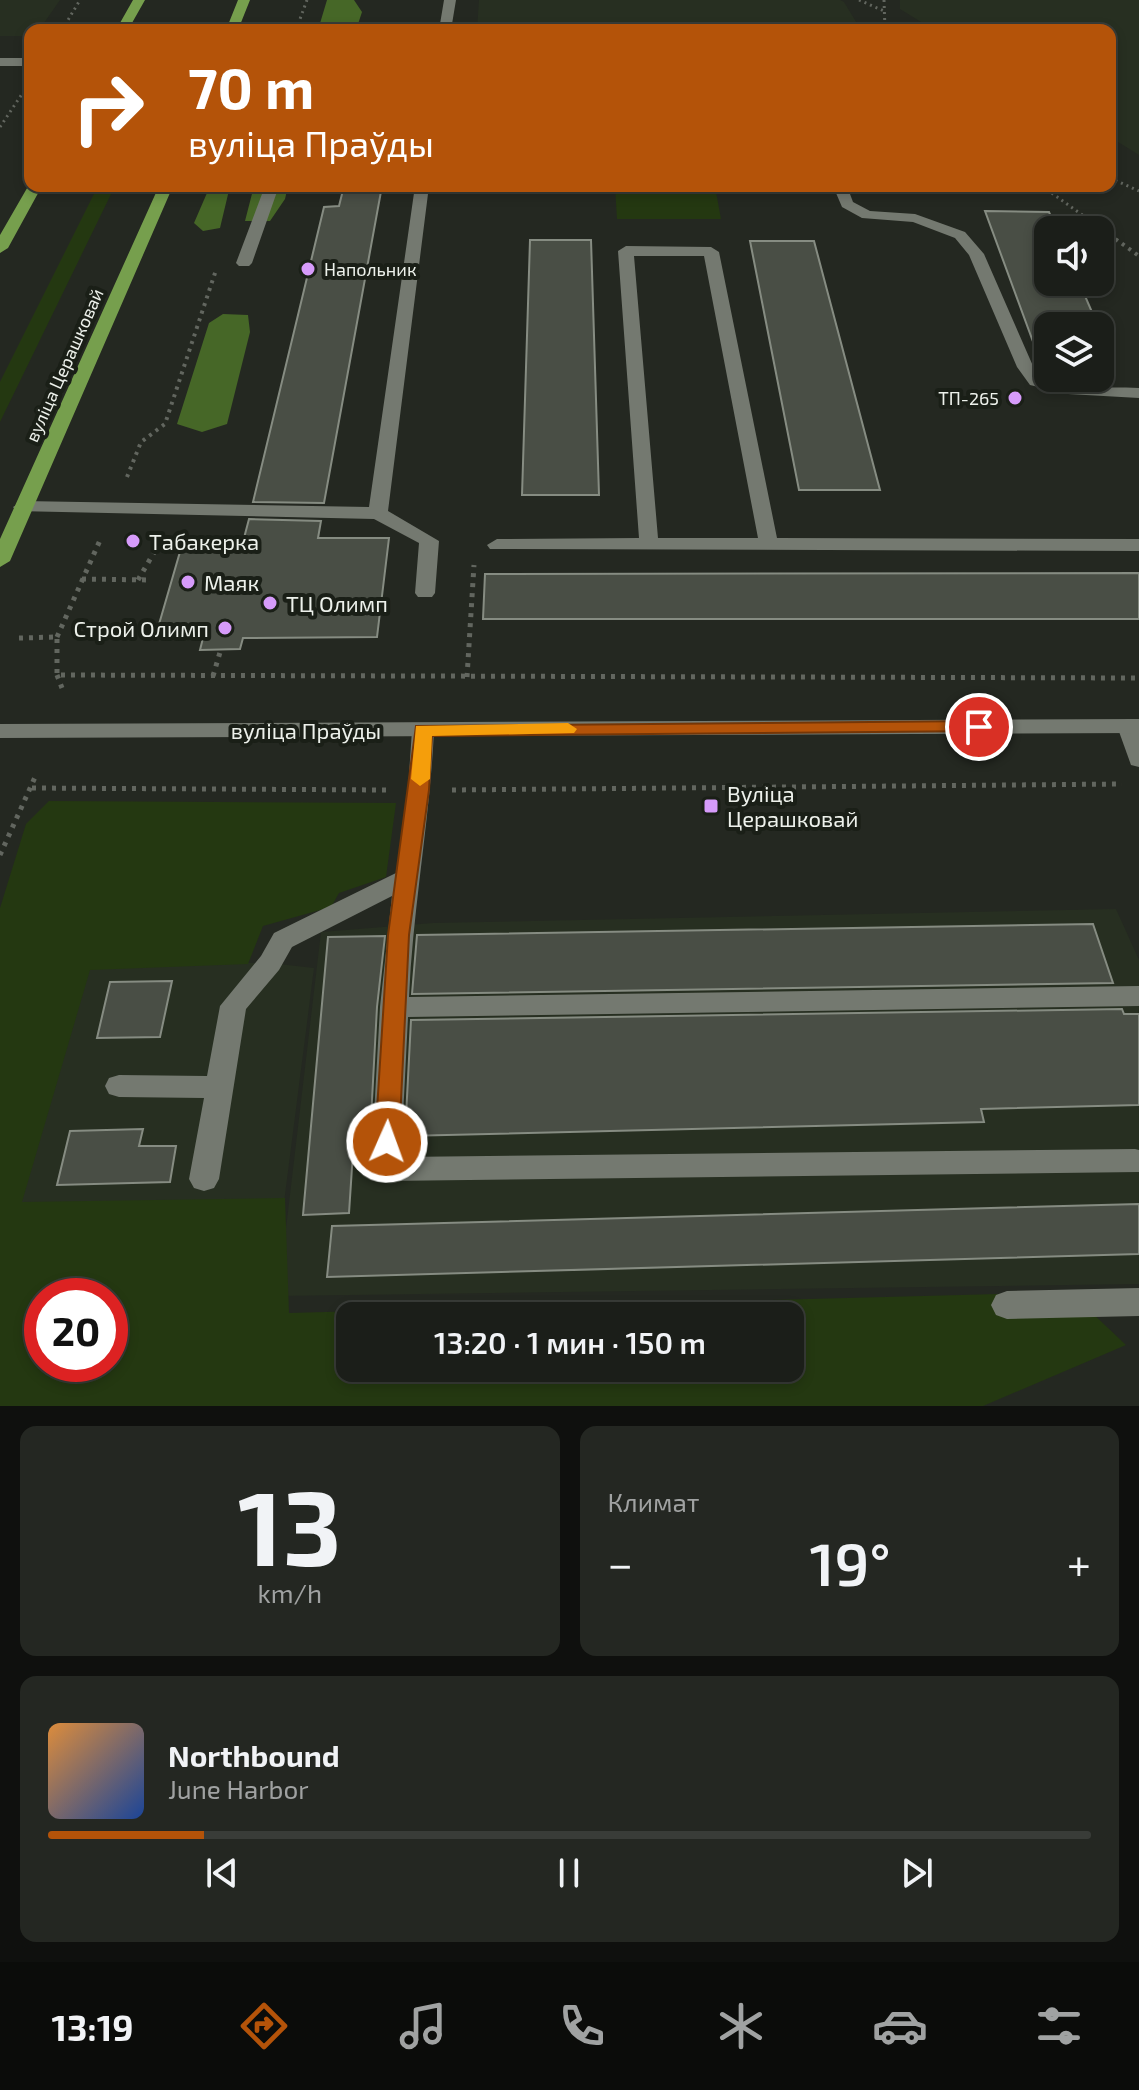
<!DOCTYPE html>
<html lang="ru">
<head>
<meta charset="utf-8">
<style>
  body { margin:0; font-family:"Exo 2",sans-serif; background:#242722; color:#f1f3f6; height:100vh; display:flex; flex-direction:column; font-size:30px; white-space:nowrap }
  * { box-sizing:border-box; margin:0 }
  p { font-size:26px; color:#a0a2a2 }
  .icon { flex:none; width:44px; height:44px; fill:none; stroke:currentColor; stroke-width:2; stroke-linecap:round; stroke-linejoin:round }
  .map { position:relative; height:1406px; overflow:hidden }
  .side { display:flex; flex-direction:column; gap:20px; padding:20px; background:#0f100e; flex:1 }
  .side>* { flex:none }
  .top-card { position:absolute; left:24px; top:24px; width:1092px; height:168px; border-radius:16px; box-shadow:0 4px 12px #0003,0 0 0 2px #393c38; background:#b45309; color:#fff; overflow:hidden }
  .fabs { position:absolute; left:1034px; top:216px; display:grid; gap:16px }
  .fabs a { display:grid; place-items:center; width:80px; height:80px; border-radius:16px; background:#1b1e19; box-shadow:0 4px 12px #0003,0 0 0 2px #393c38; font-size:40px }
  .speed { position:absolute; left:24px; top:1278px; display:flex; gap:16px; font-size:40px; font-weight:700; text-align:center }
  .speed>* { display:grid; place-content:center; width:104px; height:104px; border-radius:50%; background:#1b1e19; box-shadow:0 4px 12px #0003,0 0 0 2px #393c38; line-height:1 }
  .speed .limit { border:12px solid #d22; background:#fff; color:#111 }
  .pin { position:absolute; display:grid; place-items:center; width:68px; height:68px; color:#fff; margin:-34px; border:4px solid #fff; border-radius:50%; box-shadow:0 2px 8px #0007 }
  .me { position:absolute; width:88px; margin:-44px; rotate:2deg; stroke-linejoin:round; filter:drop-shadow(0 0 6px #0008) }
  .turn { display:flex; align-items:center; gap:28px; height:168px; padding:0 32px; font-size:36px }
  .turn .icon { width:104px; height:104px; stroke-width:2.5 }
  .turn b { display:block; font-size:56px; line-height:68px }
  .big { font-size:60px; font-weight:600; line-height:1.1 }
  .side .card { flex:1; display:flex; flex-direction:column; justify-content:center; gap:12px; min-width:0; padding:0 28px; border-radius:16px; background:#242722 }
  .side .dial { align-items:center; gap:0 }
  .dial b { font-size:104px; line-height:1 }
  .song { display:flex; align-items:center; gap:24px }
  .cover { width:96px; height:96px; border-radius:12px; background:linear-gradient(135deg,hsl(30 70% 55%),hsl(220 70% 35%)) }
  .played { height:8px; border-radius:4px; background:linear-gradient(90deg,#b45309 15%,#393c38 15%) }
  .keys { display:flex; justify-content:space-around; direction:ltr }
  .heat { display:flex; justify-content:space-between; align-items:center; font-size:44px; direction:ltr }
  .side .tiles { flex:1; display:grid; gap:20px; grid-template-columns:1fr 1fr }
  .card:last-child { grid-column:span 2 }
  .trip { position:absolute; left:336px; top:1302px; width:468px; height:80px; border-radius:16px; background:#1b1e19; box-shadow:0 4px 12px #0003,0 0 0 2px #393c38; font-weight:600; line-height:80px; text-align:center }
  .tab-bar { display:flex; height:128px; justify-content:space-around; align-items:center; background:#0b0c0a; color:#a0a2a2 }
  .tab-bar .icon { width:56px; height:56px }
  .tab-bar .current { color:#b45309 }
  .tab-bar b { font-size:36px; color:#f1f3f6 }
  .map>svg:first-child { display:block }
</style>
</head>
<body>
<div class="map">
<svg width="1139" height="1406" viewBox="0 0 1139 1406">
  <rect width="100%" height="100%" fill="#242821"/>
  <path fill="#272f21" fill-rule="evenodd" d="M0,0H60L39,30H30V36H0Z
    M479,0H840L844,2L861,30H477Z
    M900,0H1139V155L1110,137V30H934L900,9Z
    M1116,909L1139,960V1284L278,1296L321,932L433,923Z
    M34,963H270L314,968L258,1406H0ZM42,1296H110V1364H42Z"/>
  <path fill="#243811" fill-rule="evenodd" d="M98,186H115L0,422V382Z
    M615,186H715L721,219H617Z
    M49,801L396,803L386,877L339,893L331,907L263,926L248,964L90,970L22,1202L285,1198L289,1313L1070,1292L1126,1345L983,1406H0V908L26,824ZM42,1296H110V1364H42ZM350,1316H790V1368H350Z"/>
  <path fill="#466727" d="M327,0H354L362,12L356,30H318Z
    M210,186H230L220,228L203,231L194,223Z
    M254,186H288L285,199L270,221H245Z
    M223,314L248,315L250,332L227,424L202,432L177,424L209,323Z"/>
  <path fill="#494e45" stroke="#868c82" stroke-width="2" d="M344,186H382L324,503L253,502L324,207L339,206Z
    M985,211L1049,212L1057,230H1048V282H1079L1098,326H1048V358H1039Z
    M530,240H591L599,495H522Z
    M750,241H814L880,490H799Z
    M249,519L321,521L318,538H389L377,637L243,638L240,649L200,650L203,638H155L184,538H244Z
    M1139,573V619H483L485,574Z
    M1093,924L1113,983L412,994L417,935Z
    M385,936L377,1007L370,1137H354L349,1213L303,1215L328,937Z
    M172,981L160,1037L97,1038L110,982Z
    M1122,1009L1124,1014H1139V1105L981,1109L984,1122L405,1136L411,1020Z
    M143,1129L139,1146H176L170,1182L57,1185L70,1131Z
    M1139,1204V1254L327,1277L332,1226Z"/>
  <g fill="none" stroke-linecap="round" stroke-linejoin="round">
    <path stroke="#62665f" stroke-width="3" stroke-dasharray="2 4" stroke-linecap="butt" d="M859,0L884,11
      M884,0L885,30
      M62,30L80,0
      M296,30L307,0
      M0,127L24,91
      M1110,178L1139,191
      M1042,186L1099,227"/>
    <path stroke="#62665f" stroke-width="4" stroke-dasharray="3 5" stroke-linecap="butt" d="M1096,225L1139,256
      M127,477L141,442L165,424L216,270"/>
    <path stroke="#62665f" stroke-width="5" stroke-dasharray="4 6" stroke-linecap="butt" d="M82,579L151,580
      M138,580L163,537
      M57,637L101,538
      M19,638L57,637V675L1139,678
      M57,675L62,688
      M213,676L221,649
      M467,677L474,565
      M32,788L386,790
      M452,790L1122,784
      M0,855L36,775"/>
    <path fill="#747970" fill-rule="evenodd" d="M444,0H456L451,30H439Z
      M0,58H30V66H0Z
      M265,186H279L252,263L249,266H239L236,263Z
      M415,186H429L388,511L439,541L435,593L432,597H418L415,593L419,543L374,519L16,511L13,507L23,501L369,507Z
      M833,186H847L853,202L870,211L915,214L965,232L984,254L1033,366C1054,393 1107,386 1139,388V398L1068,394L1030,385L1017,367L969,255L955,238L913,222L862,218L842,207Z
      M626,246L711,247L719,252L777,538L1139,539V551L490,549L487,545L497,539L639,538L618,251ZM634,256H704L758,538H658Z
      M423,723L431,725L434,730C430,819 413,907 409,997L1139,986V1006L408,1017L401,1157L1135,1149L1139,1150V1172L386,1181L376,1178L371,1169L380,1007L392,896L292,947L279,970L246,1009L219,1179L214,1188L204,1191L194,1188L189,1179L204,1098L119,1097L109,1094L105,1086L109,1078L119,1075L207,1076L220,1006L261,956L274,933L396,873L408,790L412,730L415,725Z
      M1139,1288V1316L1007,1319L996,1315L991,1305L996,1295L1007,1291Z"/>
    <path fill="#747970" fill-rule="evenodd" d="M1128,719L1136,721L1139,726V767L1131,765L1117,726L1120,721Z"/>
    <path fill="#747970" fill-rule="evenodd" d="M1139,719V733L0,738V724Z"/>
    <path fill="#769f4d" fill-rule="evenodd" d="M133,0H145L128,30H116Z
      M238,0H250L238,30H226Z
      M30,183V186H42L8,248L0,253V235Z
      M159,186H173L10,561L0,567V539Z"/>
  </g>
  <path fill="#b45309" stroke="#753606" stroke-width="2" d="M979,721L988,727L986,731L432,736L429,790L409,935L399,1142L395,1149L387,1152L379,1149L375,1142L388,935L416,726Z"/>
  <path fill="#f59e0b" d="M568,723L577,729L574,733L432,736L430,779L420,786L411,779L416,726Z"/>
  <g fill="#d69bfa" stroke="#1a1f17" stroke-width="3">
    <circle cx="308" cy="269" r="8"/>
    <circle cx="1015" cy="398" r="8"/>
    <circle cx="133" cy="541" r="8"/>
    <circle cx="188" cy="582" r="8"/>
    <circle cx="270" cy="603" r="8"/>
    <circle cx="225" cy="628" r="8"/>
    <rect x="703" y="798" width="16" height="16" rx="4"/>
  </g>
  <g text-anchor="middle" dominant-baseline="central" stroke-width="8" stroke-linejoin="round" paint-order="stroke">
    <g font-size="18" fill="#edf1eb" stroke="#1a1f17" text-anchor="start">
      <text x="324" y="269">Напольник</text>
      <text x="999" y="398" text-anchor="end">ТП-265</text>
    </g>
    <g font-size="18" fill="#edf1eb" stroke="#1a1f17">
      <text transform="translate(64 365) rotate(-66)">вуліца Церашковай</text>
    </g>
    <g font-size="22" fill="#edf1eb" stroke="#1a1f17" text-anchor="start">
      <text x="149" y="541">Табакерка</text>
      <text x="204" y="582">Маяк</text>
      <text x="286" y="603">ТЦ Олимп</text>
      <text x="209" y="628" text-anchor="end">Строй Олимп</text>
      <text x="727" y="793">Вуліца<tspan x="727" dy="25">Церашковай</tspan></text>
    </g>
    <g font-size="22" fill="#edf1eb" stroke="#1a1f17">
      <text x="306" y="730">вуліца Праўды</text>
    </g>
  </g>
</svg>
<div class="fabs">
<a><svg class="icon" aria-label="sound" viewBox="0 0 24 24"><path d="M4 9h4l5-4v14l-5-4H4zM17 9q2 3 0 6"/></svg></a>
<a><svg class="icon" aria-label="layers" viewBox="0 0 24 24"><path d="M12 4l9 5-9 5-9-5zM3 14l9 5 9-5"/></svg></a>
</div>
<div class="speed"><div class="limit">20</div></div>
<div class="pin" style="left:979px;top:727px;background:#d93025"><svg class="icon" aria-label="arrive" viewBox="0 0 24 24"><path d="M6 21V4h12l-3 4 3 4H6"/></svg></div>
<svg class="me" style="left:387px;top:1142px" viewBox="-20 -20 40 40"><circle r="17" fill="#b45309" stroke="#fff" stroke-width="3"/><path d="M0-11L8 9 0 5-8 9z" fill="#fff"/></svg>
<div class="trip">13:20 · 1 мин · 150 m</div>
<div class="top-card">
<div class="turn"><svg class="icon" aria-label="right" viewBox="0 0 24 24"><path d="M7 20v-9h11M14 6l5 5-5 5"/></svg><div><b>70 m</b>вуліца Праўды</div></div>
</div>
</div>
<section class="side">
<div class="tiles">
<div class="card dial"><b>13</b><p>km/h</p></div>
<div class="card"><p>Климат</p>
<div class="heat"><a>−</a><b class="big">19°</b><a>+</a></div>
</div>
<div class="card">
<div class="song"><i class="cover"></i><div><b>Northbound</b><p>June Harbor</p></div></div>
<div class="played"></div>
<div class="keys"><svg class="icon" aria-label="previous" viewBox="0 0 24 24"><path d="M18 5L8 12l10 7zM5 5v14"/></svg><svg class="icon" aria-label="pause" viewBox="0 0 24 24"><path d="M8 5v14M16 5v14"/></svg><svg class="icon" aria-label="next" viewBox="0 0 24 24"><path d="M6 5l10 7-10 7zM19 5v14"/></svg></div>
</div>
</div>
</section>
<nav class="tab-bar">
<b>13:19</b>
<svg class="icon current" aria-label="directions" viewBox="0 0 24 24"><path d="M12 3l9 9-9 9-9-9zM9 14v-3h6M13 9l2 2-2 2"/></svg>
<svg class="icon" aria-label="music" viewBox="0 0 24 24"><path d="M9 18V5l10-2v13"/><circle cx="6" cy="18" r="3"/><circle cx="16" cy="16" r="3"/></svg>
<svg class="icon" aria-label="phone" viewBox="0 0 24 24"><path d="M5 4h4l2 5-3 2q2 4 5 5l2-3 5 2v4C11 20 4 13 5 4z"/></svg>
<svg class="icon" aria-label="climate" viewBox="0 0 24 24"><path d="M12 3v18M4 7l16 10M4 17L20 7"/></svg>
<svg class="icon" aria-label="car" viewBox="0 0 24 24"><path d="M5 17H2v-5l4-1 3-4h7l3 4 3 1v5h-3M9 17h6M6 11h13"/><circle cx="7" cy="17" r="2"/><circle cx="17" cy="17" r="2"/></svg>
<svg class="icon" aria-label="filters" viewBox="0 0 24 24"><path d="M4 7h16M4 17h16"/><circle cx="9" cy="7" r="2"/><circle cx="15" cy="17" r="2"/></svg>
</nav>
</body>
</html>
